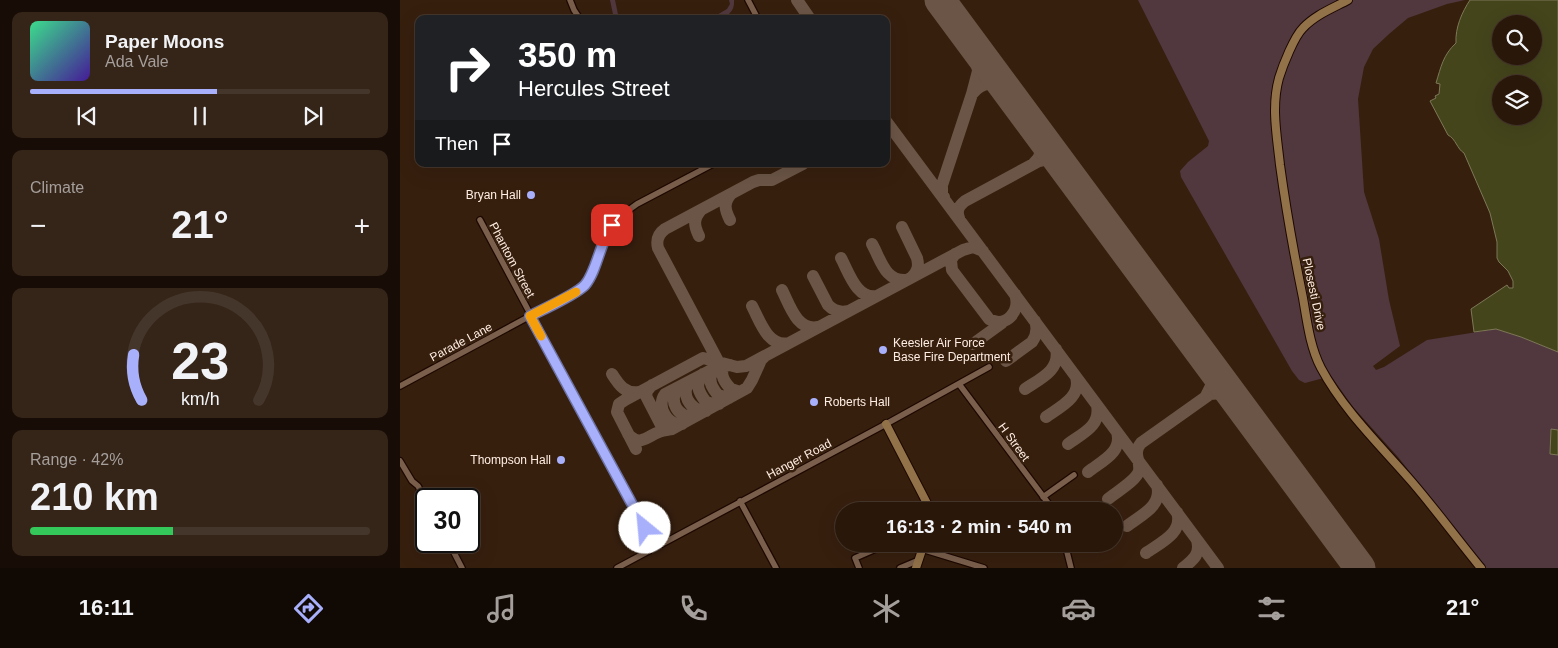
<!DOCTYPE html>
<html lang="en">
<head>
<meta charset="utf-8">
<style>
  body { margin:0; font-family:Arial,sans-serif; background:#352418; color:#f1f3f6; height:100vh; display:flex; flex-direction:column; font-size:19px; white-space:nowrap }
  * { box-sizing:border-box; margin:0 }
  p { font-size:16px; color:#a59f9c }
  .icon { flex:none; width:28px; height:28px; fill:none; stroke:currentColor; stroke-width:2; stroke-linecap:round; stroke-linejoin:round }
  .map { position:relative; flex:1; overflow:hidden }
  .details { display:flex; flex-direction:column; gap:12px; padding:12px; background:#170d06; width:400px }
  .details>* { flex:none }
  .hud { position:absolute; left:15px; top:15px; width:475px; height:152px; border-radius:10px; box-shadow:0 5px 20px #0002,0 0 0 1px #45362b; background:#202124; color:#fff; overflow:hidden }
  .buttons { position:absolute; left:1092px; top:15px; display:grid; gap:10px }
  .buttons a { display:grid; place-items:center; width:50px; height:50px; border-radius:50%; background:#29170a; box-shadow:0 5px 20px #0002,0 0 0 1px #45362b; font-size:25px }
  .speed { position:absolute; left:15px; top:488px; display:flex; gap:10px; font-size:25px; font-weight:700; text-align:center }
  .speed>* { display:grid; place-content:center; width:65px; height:65px; border-radius:50%; background:#29170a; box-shadow:0 5px 20px #0002,0 0 0 1px #45362b; line-height:1 }
  .speed .limit { border:2px solid #111; border-radius:8px; background:#fff; color:#111 }
  .pin { position:absolute; display:grid; place-items:center; width:42px; height:42px; color:#fff; margin:-21px; border-radius:10px; box-shadow:0 2px 8px #0006 }
  .me { position:absolute; width:55px; margin:-28px; rotate:332deg; stroke-linejoin:round; filter:drop-shadow(0 0 4px #0008) }
  .turn { display:flex; align-items:center; gap:18px; height:105px; padding:0 20px; font-size:22px }
  .turn .icon { width:65px; height:65px; stroke-width:2.5 }
  .turn b { display:block; font-size:35px; line-height:42px }
  .then { display:flex; align-items:center; height:48px; padding:0 20px; background:#0003; gap:10px; font-size:19px }
  .big { font-size:38px; font-weight:800; line-height:1.1 }
  .details .widget { flex:1; display:flex; flex-direction:column; justify-content:center; gap:8px; min-width:0; padding:0 18px; border-radius:10px; background:#352418 }
  .details .dial { align-items:center; gap:0 }
  .dial svg { height:130px; overflow:visible; fill:none; stroke:#45362b; stroke-width:7; stroke-linecap:round; text-anchor:middle }
  .dial text { fill:#f1f3f6; stroke:none }
  .song { display:flex; align-items:center; gap:15px }
  .cover { width:60px; height:60px; border-radius:8px; background:linear-gradient(135deg,hsl(150 70% 55%),hsl(260 70% 35%)) }
  .played { height:5px; border-radius:2px; background:linear-gradient(90deg,#a8b0fc 55%,#45362b 55%) }
  .keys { display:flex; justify-content:space-around; direction:ltr }
  .heat { display:flex; justify-content:space-between; align-items:center; font-size:28px; direction:ltr }
  .charge { height:8px; border-radius:4px; background:linear-gradient(90deg,#34c759 42%,#45362b 0) }
  .trip { position:absolute; left:435px; top:502px; width:288px; height:50px; border-radius:25px; background:#29170a; box-shadow:0 5px 20px #0002,0 0 0 1px #45362b; font-weight:800; line-height:50px; text-align:center }
  .tab-bar { display:flex; height:80px; justify-content:space-around; align-items:center; background:#100904; color:#a59f9c }
  .tab-bar .icon { width:35px; height:35px }
  .tab-bar .selected { color:#a8b0fc }
  .tab-bar b { font-size:22px; color:#f1f3f6 }
  main { display:flex; flex:1; min-height:0 }
  .map>svg:first-child { display:block }
</style>
</head>
<body>
<main>
<section class="details">
<div class="widget">
<div class="song"><i class="cover"></i><div><b>Paper Moons</b><p>Ada Vale</p></div></div>
<div class="played"></div>
<div class="keys"><svg class="icon" aria-label="previous" viewBox="0 0 24 24"><path d="M18 5L8 12l10 7zM5 5v14"/></svg><svg class="icon" aria-label="pause" viewBox="0 0 24 24"><path d="M8 5v14M16 5v14"/></svg><svg class="icon" aria-label="next" viewBox="0 0 24 24"><path d="M6 5l10 7-10 7zM19 5v14"/></svg></div>
</div>
<div class="widget"><p>Climate</p>
<div class="heat"><a>−</a><b class="big">21°</b><a>+</a></div>
</div>
<div class="widget dial"><svg viewBox="0 0 100 80">
<path d="M14 69A42 42 0 1 1 86 69"/>
<path d="M14 69A42 42 0 0 1 9 41" stroke="#a8b0fc"/>
<text x="50" y="56" font-size="32" font-weight="700">23</text>
<text x="50" y="72" font-size="11">km/h</text>
</svg></div>
<div class="widget"><p>Range · 42%</p><b class="big">210 km</b><div class="charge"></div></div>
</section>
<div class="map">
<svg width="1158" height="568" viewBox="0 0 1158 568">
  <rect width="100%" height="100%" fill="#371f0e"/>
  <path fill="#51383f" d="M210,0H215L219,19H214Z
    M329,0H334C335,15 323,19 310,19L327,9L330,4Z
    M738,0H1065L1047,4L1008,18L989,34L973,49L964,67L958,99L964,192L979,239L989,300L1000,346L973,366L976,370L984,367L1027,340L1096,329L1121,337L1158,352V430H1151L1150,454L1158,455V568H1086L998,457L953,407L931,376L905,383L899,380L892,371L781,177L780,171L788,162L808,146L809,141Z"/>
  <path fill="#45451c" stroke="#7d7858" fill-rule="evenodd" d="M1070,0H1158V352L1121,337L1096,329L1074,332L1071,309L1107,285L1109,288H1113V281L1108,271L1099,262L1097,258V242L1090,213L1064,153C1057,149 1056,139 1048,135L1030,101L1036,98L1035,96L1039,94L1040,84L1036,83C1041,67 1043,55 1056,43C1055,28 1062,12 1070,0ZM1101,24H1134V56H1101ZM1101,84H1134V116H1101Z
    M1151,429L1158,430V455L1150,454Z"/>
  <g fill="none" stroke-linecap="round" stroke-linejoin="round">
    <path stroke="#6b5546" stroke-width="12" d="M397,0L410,19
      M572,94L578,71L574,47
      M486,121L818,568
      M634,163C642,156 642,148 641,138
      M544,197L542,194V185L572,94C584,80 593,83 607,90
      M559,218C556,210 559,206 565,201L639,161C648,159 652,157 659,163
      M330,220C325,210 323,203 331,194
      M502,227L517,258C519,266 518,271 512,277
      M299,236C294,226 293,219 301,210
      M472,244C481,260 485,282 507,280
      M555,254L551,260L552,270L589,319C606,329 621,311 615,294
      M441,258C449,273 457,300 477,296
      M413,276L428,305C434,311 440,313 448,311
      M382,290C390,306 397,331 418,327
      M352,306C360,321 368,348 389,343
      M573,344L602,323
      M318,361L258,248C256,240 258,234 265,229L353,182L359,180H372L403,164
      M606,361L632,342C637,335 638,329 635,321
      M330,365L324,366C319,374 325,383 331,389L340,392
      M315,368C306,377 311,387 318,395L329,398
      M212,374C219,385 225,394 239,392
      M303,374C294,384 299,393 306,402L314,404H319
      M292,380C278,391 290,412 306,411
      M252,385L247,391L246,396L261,425
      M277,388C269,402 277,417 294,417
      M625,389C640,379 661,370 656,349
      M806,396L812,384L810,366
      M646,417C660,407 682,397 676,377
      M282,424C267,426 256,406 265,394L317,367L326,364
      M228,434C240,447 246,437 259,432C263,430 267,430 272,429L347,388L352,380L361,360L365,356
      M668,444C683,433 701,426 697,405
      M236,449L217,412L219,404L225,400L303,358L337,367L346,366L563,250L573,247L583,251
      M688,472C702,461 723,452 717,432
      M708,499C716,492 736,481 739,471C741,460 732,454 741,443L810,394L822,393L833,397
      M727,526C741,515 763,506 757,485
      M746,553C760,543 784,533 777,512
      M783,568C793,560 801,554 797,540"/>
    <path stroke="#6b5546" stroke-width="31" d="M540,0L960,568"/>
    <defs>
      <path id="street" d="M170,0L174,10L180,19
        M348,0L358,19
        M80,220L255,547
        M559,384L654,511
        M0,386L182,288L189,277L209,230L219,217L237,204L313,164
        M0,461L12,481L18,486L26,501
        M643,497L674,475
        M340,501L376,568
        M48,541L62,568
        M665,544L671,568
        M522,549L584,568
        M217,568L486,424L589,367
        M459,568L455,558L487,544
        M500,568L519,560"/>
      <path id="secondary" d="M948,0C933,8 915,15 903,28C894,37 883,65 879,78C871,107 877,136 880,165C886,209 894,254 903,298C907,321 910,347 921,368C944,411 981,446 1012,482C1036,510 1058,540 1081,568
        M486,424L531,511
        M516,568L524,544"/>
    </defs>
    <use href="#street" stroke="#1d0800" stroke-width="8"/>
    <use href="#secondary" stroke="#1d0800" stroke-width="10"/>
    <use href="#street" stroke="#7a5f4c" stroke-width="5.5"/>
    <use href="#secondary" stroke="#927249" stroke-width="8"/>
  </g>
  <g fill="none" stroke-linecap="round" stroke-linejoin="round">
    <defs>
      <path id="route" d="M212,225C200,242 197,271 185,285C177,294 142,310 130,316L245,528"/>
    </defs>
    <use href="#route" stroke="#6d72a4" stroke-width="12"/>
    <use href="#route" stroke="#a8b0fc" stroke-width="9"/>
    <path stroke="#f59e0b" stroke-width="9" d="M141,336L130,316L176,292"/>
  </g>
  <g fill="#a8b0fc" stroke="#371f0e" stroke-width="2">
    <circle cx="131" cy="195" r="5"/>
    <circle cx="483" cy="350" r="5"/>
    <circle cx="414" cy="402" r="5"/>
    <circle cx="161" cy="460" r="5"/>
  </g>
  <g text-anchor="middle" dominant-baseline="central" stroke-width="5" stroke-linejoin="round" paint-order="stroke">
    <g font-size="12" fill="#ffeee3" stroke="#371f0e" text-anchor="end">
      <text x="121" y="195">Bryan Hall</text>
      <text x="493" y="343" text-anchor="start">Keesler Air Force<tspan x="493" dy="14">Base Fire Department</tspan></text>
      <text x="424" y="402" text-anchor="start">Roberts Hall</text>
      <text x="151" y="460">Thompson Hall</text>
    </g>
    <g font-size="12" fill="#ffeee3" stroke="#371f0e">
      <text transform="translate(112 260) rotate(62)">Phantom Street</text>
      <text transform="translate(914 294) rotate(78)">Plosesti Drive</text>
      <text transform="translate(61 342) rotate(-28)">Parade Lane</text>
      <text transform="translate(614 442) rotate(54)">H Street</text>
      <text transform="translate(399 459) rotate(-28)">Hanger Road</text>
    </g>
  </g>
</svg>
<div class="buttons">
<a><svg class="icon" aria-label="search" viewBox="0 0 24 24"><circle cx="10" cy="10" r="6"/><path d="M15 15l6 6"/></svg></a>
<a><svg class="icon" aria-label="layers" viewBox="0 0 24 24"><path d="M12 4l9 5-9 5-9-5zM3 14l9 5 9-5"/></svg></a>
</div>
<div class="speed"><div class="limit">30</div></div>
<div class="pin" style="left:212px;top:225px;background:#d93025"><svg class="icon" aria-label="arrive" viewBox="0 0 24 24"><path d="M6 21V4h12l-3 4 3 4H6"/></svg></div>
<svg class="me" style="left:245px;top:528px" viewBox="-20 -20 40 40"><circle r="19" fill="#fff"/><path d="M0-13L10 11 0 6-10 11z" fill="#a8b0fc"/></svg>
<div class="trip">16:13 · 2 min · 540 m</div>
<div class="hud">
<div class="turn"><svg class="icon" aria-label="right" viewBox="0 0 24 24"><path d="M7 20v-9h11M14 6l5 5-5 5"/></svg><div><b>350 m</b>Hercules Street</div></div>
<div class="then">Then<svg class="icon" aria-label="arrive" viewBox="0 0 24 24"><path d="M6 21V4h12l-3 4 3 4H6"/></svg></div>
</div>
</div>
</main>
<nav class="tab-bar">
<b>16:11</b>
<svg class="icon selected" aria-label="directions" viewBox="0 0 24 24"><path d="M12 3l9 9-9 9-9-9zM9 14v-3h6M13 9l2 2-2 2"/></svg>
<svg class="icon" aria-label="music" viewBox="0 0 24 24"><path d="M9 18V5l10-2v13"/><circle cx="6" cy="18" r="3"/><circle cx="16" cy="16" r="3"/></svg>
<svg class="icon" aria-label="phone" viewBox="0 0 24 24"><path d="M5 4h4l2 5-3 2q2 4 5 5l2-3 5 2v4C11 20 4 13 5 4z"/></svg>
<svg class="icon" aria-label="climate" viewBox="0 0 24 24"><path d="M12 3v18M4 7l16 10M4 17L20 7"/></svg>
<svg class="icon" aria-label="car" viewBox="0 0 24 24"><path d="M5 17H2v-5l4-1 3-4h7l3 4 3 1v5h-3M9 17h6M6 11h13"/><circle cx="7" cy="17" r="2"/><circle cx="17" cy="17" r="2"/></svg>
<svg class="icon" aria-label="filters" viewBox="0 0 24 24"><path d="M4 7h16M4 17h16"/><circle cx="9" cy="7" r="2"/><circle cx="15" cy="17" r="2"/></svg>
<b>21°</b>
</nav>
</body>
</html>
